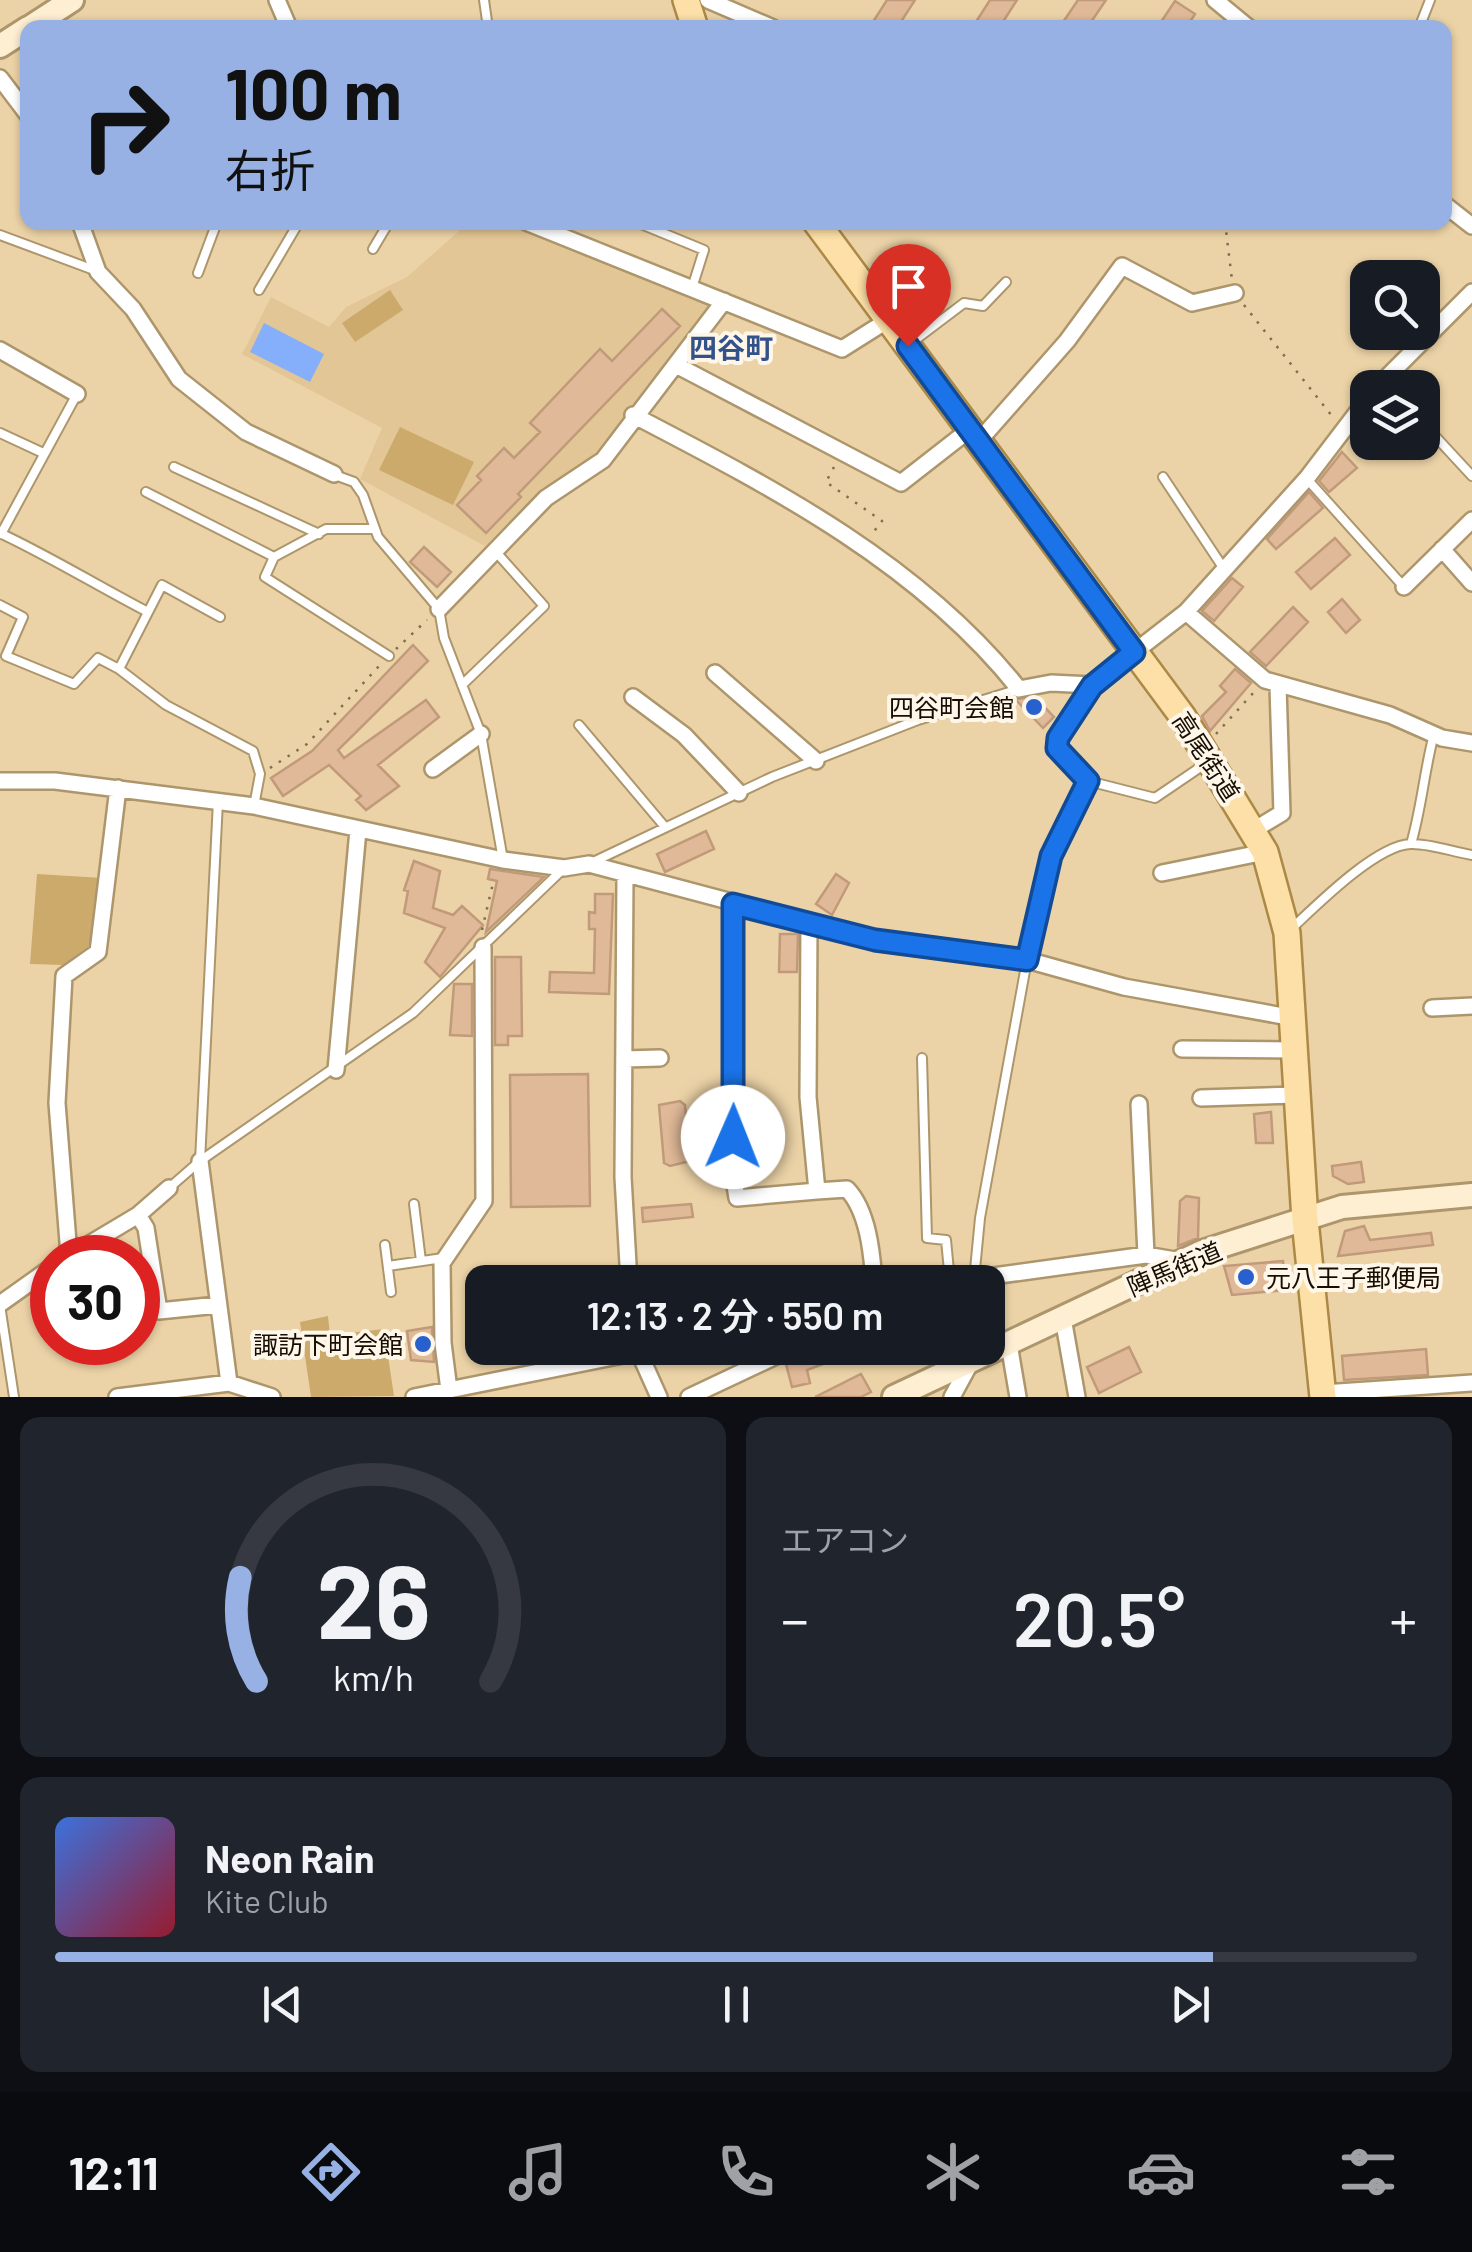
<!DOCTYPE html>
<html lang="ja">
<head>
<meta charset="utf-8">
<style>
  body { margin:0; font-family:Barlow,"Noto Sans JP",sans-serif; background:#20242c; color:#f1f3f6; height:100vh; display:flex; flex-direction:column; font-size:38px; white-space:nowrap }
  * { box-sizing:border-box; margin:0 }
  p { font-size:32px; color:#9ea1a6 }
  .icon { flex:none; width:55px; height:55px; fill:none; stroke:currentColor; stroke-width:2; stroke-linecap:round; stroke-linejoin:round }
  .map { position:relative; height:1397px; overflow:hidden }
  .panel { display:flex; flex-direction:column; gap:20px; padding:20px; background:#0d0f14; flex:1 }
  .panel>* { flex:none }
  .banner { position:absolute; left:20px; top:20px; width:1432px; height:210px; border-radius:20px; box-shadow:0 2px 8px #0004; background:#97b1e4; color:#111; overflow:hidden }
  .fabs { position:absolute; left:1350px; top:260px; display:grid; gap:20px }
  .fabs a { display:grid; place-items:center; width:90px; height:90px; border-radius:20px; background:#171b24; box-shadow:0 2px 8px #0004; font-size:50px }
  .speed { position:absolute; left:30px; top:1235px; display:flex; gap:20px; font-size:50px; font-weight:700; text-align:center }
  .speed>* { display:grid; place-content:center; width:130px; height:130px; border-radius:50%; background:#171b24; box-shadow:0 2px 8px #0004; line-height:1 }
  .speed .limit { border:15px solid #d22; background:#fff; color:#111 }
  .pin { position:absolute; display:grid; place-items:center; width:85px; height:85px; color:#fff; margin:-102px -42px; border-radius:50% 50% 50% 0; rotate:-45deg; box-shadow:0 0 10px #0007 }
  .pin .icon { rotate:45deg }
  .me { position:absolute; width:110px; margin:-55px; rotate:1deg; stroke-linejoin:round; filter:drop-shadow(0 0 8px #0008) }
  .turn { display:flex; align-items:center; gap:35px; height:210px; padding:0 40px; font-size:45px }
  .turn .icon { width:130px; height:130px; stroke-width:2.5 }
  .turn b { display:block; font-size:70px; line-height:85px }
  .big { font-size:75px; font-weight:600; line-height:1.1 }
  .panel .tile { flex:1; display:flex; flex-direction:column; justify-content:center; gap:15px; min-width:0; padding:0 35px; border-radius:20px; background:#20242c }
  .panel .dial { align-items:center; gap:0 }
  .dial svg { height:260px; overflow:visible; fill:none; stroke:#363941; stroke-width:7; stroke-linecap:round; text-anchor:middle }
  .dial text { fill:#f1f3f6; stroke:none }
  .song { display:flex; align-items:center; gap:30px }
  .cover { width:120px; height:120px; border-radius:15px; background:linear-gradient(135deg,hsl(220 70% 55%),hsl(350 70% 35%)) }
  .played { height:10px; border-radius:5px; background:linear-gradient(90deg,#97b1e4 85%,#363941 85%) }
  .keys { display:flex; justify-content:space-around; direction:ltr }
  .heat { display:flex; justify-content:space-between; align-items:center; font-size:55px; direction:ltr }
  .panel .tiles { flex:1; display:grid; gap:20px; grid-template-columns:1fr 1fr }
  .tile:last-child { grid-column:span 2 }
  .trip { position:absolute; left:465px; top:1265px; width:540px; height:100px; border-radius:20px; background:#171b24; box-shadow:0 2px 8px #0004; font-weight:600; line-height:100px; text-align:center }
  .dock { display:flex; height:160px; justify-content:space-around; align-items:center; background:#090b0e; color:#9ea1a6 }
  .dock .icon { width:70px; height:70px }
  .dock .on { color:#97b1e4 }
  .dock b { font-size:45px; color:#f1f3f6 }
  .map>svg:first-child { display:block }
</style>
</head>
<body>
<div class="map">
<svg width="1472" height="1397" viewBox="0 0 1472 1397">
  <rect width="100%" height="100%" fill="#ecd3a7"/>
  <path fill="#e3c695" d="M468,223H501L589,254L706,301L709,311L606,442L585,463L543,488L485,546L360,479L382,428L242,354L271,297L329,327L346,307L407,277Z"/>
  <path fill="#ccaa6c" d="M390,290L403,310L355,342L342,323Z
    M400,427L474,462L453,505L379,470Z
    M37,874L103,878L93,943L63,965L30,964Z
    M328,1316L330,1335L384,1329L394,1396L311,1397L300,1322Z"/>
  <path fill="#85affb" d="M264,323L324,354L310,382L250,352Z"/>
  <path fill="#e0b998" stroke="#c09a7a" stroke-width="2.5" d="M887,0H915L897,28H869Z
    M990,0H1017L999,28H972Z
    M1078,0H1106L1087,28H1059Z
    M1175,1L1195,14L1186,28H1157Z
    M662,309L680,326L518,494L521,497L486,533L457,505L481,480L477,476L504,448L514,458L540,432L530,423L600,349L612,361Z
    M1342,452L1357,468L1329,492L1319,481Z
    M1309,492L1323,508L1276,549L1267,539Z
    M1335,538L1350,555L1311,589L1296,572Z
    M424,547L451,572L437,587L410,562Z
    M1232,578L1243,587L1214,621L1202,611Z
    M1342,599L1360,620L1346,633L1328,612Z
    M1293,607L1308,622L1266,666L1250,652Z
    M413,645L428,661L338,750L344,758L426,700L439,717L378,765L399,786L366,810L356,800L361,796L329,765L283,796L271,778L312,751Z
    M1235,669L1251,683L1210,731L1202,716L1226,692L1220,686Z
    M1035,697L1054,717L1043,728L1015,699Z
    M706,831L714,849L665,872L657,854Z
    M414,861L440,871L433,908L453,915L462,906L483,925L440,977L425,962L445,928L404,913L408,891L404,890Z
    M490,869L544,877L486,932L497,881L488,879Z
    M836,874L849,883L832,915L816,904Z
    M595,894H613L609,994L549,992L550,972L594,973L595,929H589V912L595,913Z
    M780,934H798L797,972H779Z
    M495,957H521L522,1036H508V1045H495Z
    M454,984H472V1036L450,1035Z
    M588,1074L590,1206L511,1207L510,1075Z
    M680,1101L685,1105L690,1161L670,1166L664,1163L659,1105Z
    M1271,1112L1273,1143H1256L1254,1114Z
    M1361,1162L1364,1182L1348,1184L1333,1176L1332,1166Z
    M1186,1196L1199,1198L1198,1238L1178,1246L1180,1201Z
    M691,1204L693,1217L643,1222L642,1208Z
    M1364,1226L1370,1240L1431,1233L1433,1245L1338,1256L1345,1231Z
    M1283,1261L1285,1290L1232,1295L1224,1266Z
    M432,1327L434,1362L411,1360L407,1331Z
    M1129,1347L1141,1372L1099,1393L1087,1367Z
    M814,1348H859L860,1350L807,1370L810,1383L792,1387L786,1364L816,1352Z
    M1426,1349L1428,1375L1344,1380L1342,1356Z
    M861,1374L871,1392L861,1397H815Z"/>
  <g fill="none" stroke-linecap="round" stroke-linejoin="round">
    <defs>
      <path id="lane" d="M484,0L488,28
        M1419,28L1430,0
        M636,222L704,250L692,288
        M0,235L94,270
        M373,249L389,222
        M198,273L217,222
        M259,290L299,222
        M911,343L964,303L983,306L1006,282
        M1422,422L1472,476
        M0,433L41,452
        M174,467L319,534
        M335,475L354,482L363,495L378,537L439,609L444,638L481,734L503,860
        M1163,477L1224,569
        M1307,479L1404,587
        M146,492L274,557L326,529H374
        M0,533C51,557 98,586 148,612
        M1,534L77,394
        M274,557L265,577L389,656
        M0,605L23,617L6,656L74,684L98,658L119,669L166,705L253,751L260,774L254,806
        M119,669L162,585L220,617
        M462,685L544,606L496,552
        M1092,685L1058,738L1057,748L1088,781L1155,798L1208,762
        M579,725L665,827
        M1411,844C1422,806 1424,772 1434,734
        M593,862L772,777L918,720L1019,689
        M1290,930C1316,906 1375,846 1410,844C1429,843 1453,852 1472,855
        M922,1058L927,1238L946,1240L950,1281
        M200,1161L218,801
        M169,1188L200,1161L413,1013L561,871
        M414,1204L421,1261
        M385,1245L391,1292
        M388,1266L443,1258
        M974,1280L980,1218L1027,960L1051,856L1088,781
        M0,1305L14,1397"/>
      <path id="street" d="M277,0L289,28
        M708,0L773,28
        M1215,0L1249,28
        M0,78L28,115
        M1445,205L1472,226
        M80,222L98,272L133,309L179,379L246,432L334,474
        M526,222L842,349L888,320
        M0,350L77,394
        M678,366L901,483L969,430
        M1376,388L1472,292
        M633,415C773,488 919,563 1019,689L1051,683L1092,685L1186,612L1307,478L1368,398
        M978,442L1067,341L1122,266L1192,303L1235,293
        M1442,549L1472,583
        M1404,587L1472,520
        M439,609L546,498L603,460L724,301
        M1186,612L1265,680L1390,715L1442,738L1472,743
        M715,673L816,761
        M633,697L684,735L739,793
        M433,769L481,734
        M0,781H55L254,806L503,860L564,868L589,864L875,940L1027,960L1124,987L1294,1018
        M1254,830L1282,813L1278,686
        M1162,873L1265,852
        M625,876L623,1177L629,1282
        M733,905L732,1167L737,1198L817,1191L808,1097L809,923
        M1432,1008L1472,1006
        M1182,1049L1295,1050
        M624,1059L660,1058
        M336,1070L358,830
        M1201,1098L1298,1095
        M1139,1104L1146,1255
        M200,1161L229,1383
        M817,1191L847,1189C868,1211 872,1253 874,1282
        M138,1215L146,1228L159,1311L218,1305
        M69,1255L57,1103L64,976L98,952L118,788
        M66,1258L138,1215L169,1188
        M949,1282L1146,1255L1181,1261
        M0,1304L52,1267
        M1063,1318L1077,1397
        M1009,1344L1018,1397
        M637,1348L659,1397
        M449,1390L443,1343L442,1263L484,1201L483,947
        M1323,1393L1472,1383
        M117,1397L229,1383L272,1397
        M414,1397L638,1352
        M689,1397L793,1348
        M952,1397L971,1362"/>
      <path id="secondary" d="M29,28L72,0
        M0,46L28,28
        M894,1397L1202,1252L1342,1207L1472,1195"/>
      <path id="primary" d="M686,0L695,28
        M816,222L1183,717L1265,852L1287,933L1305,1220L1323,1397"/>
    </defs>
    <use href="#lane" stroke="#ad966c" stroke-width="12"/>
    <use href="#street" stroke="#ad966c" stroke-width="20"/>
    <use href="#secondary" stroke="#ad966c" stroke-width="28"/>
    <use href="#primary" stroke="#ac8947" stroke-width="30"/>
    <path stroke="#7f6e52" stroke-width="2.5" stroke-dasharray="2.5 8" stroke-linecap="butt" d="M1225,222L1232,280
      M1244,305L1332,416
      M834,467L826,482L882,521L872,534
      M396,649L427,620
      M1216,734L1254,692
      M270,768L307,744L380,665
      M482,930L493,883"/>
    <use href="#lane" stroke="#fff" stroke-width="8"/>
    <use href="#street" stroke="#fff" stroke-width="15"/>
    <use href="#secondary" stroke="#feefd3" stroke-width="22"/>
    <use href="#primary" stroke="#fde0a7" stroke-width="25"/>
  </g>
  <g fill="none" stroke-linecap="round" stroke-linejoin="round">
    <defs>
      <path id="route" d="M733,1137V904L875,940L1027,960L1051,856L1088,781L1057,748L1058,738L1092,686L1134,652L908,346"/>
    </defs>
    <use href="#route" stroke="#114b97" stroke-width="25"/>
    <use href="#route" stroke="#1a73e8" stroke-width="18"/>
  </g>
  <g fill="#2860cd" stroke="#fef7e9" stroke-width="4">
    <circle cx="1034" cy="707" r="10"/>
    <circle cx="1246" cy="1277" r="10"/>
    <circle cx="423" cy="1344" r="10"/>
  </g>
  <g text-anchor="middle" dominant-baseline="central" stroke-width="8" stroke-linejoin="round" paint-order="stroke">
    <g font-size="25" fill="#170e01" stroke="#fef7e9" text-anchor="end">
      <text x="1014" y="707">四谷町会館</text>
      <text x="1266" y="1277" text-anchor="start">元八王子郵便局</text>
      <text x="403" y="1344">諏訪下町会館</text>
    </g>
    <g font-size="25" fill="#170e01" stroke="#fef7e9">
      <text transform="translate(1207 756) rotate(57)">高尾街道</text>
      <text transform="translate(1174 1268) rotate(-23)">陣馬街道</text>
    </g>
    <g font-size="28" font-weight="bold" fill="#34528a" stroke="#fef7e9">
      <text x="731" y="347">四谷町</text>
    </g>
  </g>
</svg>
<div class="fabs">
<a><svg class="icon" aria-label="search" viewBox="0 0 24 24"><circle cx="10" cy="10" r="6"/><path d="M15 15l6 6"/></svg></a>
<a><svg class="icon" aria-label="layers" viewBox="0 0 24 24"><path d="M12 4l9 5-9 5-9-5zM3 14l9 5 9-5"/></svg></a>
</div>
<div class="speed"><div class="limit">30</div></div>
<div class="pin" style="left:908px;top:346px;background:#d93025"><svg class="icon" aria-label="arrive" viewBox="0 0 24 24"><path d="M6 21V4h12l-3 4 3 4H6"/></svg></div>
<svg class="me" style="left:733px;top:1137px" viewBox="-20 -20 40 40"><circle r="19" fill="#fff"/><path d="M0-13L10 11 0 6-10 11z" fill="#1a73e8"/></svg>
<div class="trip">12:13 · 2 分 · 550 m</div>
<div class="banner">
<div class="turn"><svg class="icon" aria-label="right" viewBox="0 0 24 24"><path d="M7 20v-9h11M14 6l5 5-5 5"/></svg><div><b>100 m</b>右折</div></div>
</div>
</div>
<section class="panel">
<div class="tiles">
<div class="tile dial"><svg viewBox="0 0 100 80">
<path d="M14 69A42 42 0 1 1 86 69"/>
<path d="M14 69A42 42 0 0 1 9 37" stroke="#97b1e4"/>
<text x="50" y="56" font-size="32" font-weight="700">26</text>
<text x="50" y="72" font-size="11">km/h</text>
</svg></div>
<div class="tile"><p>エアコン</p>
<div class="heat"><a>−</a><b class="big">20.5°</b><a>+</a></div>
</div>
<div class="tile">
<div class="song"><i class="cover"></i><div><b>Neon Rain</b><p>Kite Club</p></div></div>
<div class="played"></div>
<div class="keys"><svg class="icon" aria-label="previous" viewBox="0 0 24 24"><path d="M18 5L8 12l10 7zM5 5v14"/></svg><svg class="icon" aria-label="pause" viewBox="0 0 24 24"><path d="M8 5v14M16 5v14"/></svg><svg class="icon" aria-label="next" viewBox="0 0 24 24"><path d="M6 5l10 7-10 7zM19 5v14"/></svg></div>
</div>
</div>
</section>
<nav class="dock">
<b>12:11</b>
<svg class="icon on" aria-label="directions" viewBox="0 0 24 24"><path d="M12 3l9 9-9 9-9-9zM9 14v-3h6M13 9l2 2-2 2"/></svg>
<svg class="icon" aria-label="music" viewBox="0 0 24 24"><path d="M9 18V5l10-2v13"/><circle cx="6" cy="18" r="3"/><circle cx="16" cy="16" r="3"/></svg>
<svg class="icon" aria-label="phone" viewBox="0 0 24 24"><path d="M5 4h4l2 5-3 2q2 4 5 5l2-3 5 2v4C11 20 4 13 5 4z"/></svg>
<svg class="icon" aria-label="climate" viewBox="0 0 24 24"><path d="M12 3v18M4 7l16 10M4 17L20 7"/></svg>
<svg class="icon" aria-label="car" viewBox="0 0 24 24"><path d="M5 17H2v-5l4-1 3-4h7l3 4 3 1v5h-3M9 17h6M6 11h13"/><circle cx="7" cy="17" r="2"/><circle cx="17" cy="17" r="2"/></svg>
<svg class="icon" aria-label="filters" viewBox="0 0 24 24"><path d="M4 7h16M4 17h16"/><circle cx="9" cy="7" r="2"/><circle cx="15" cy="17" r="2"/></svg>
</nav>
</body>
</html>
